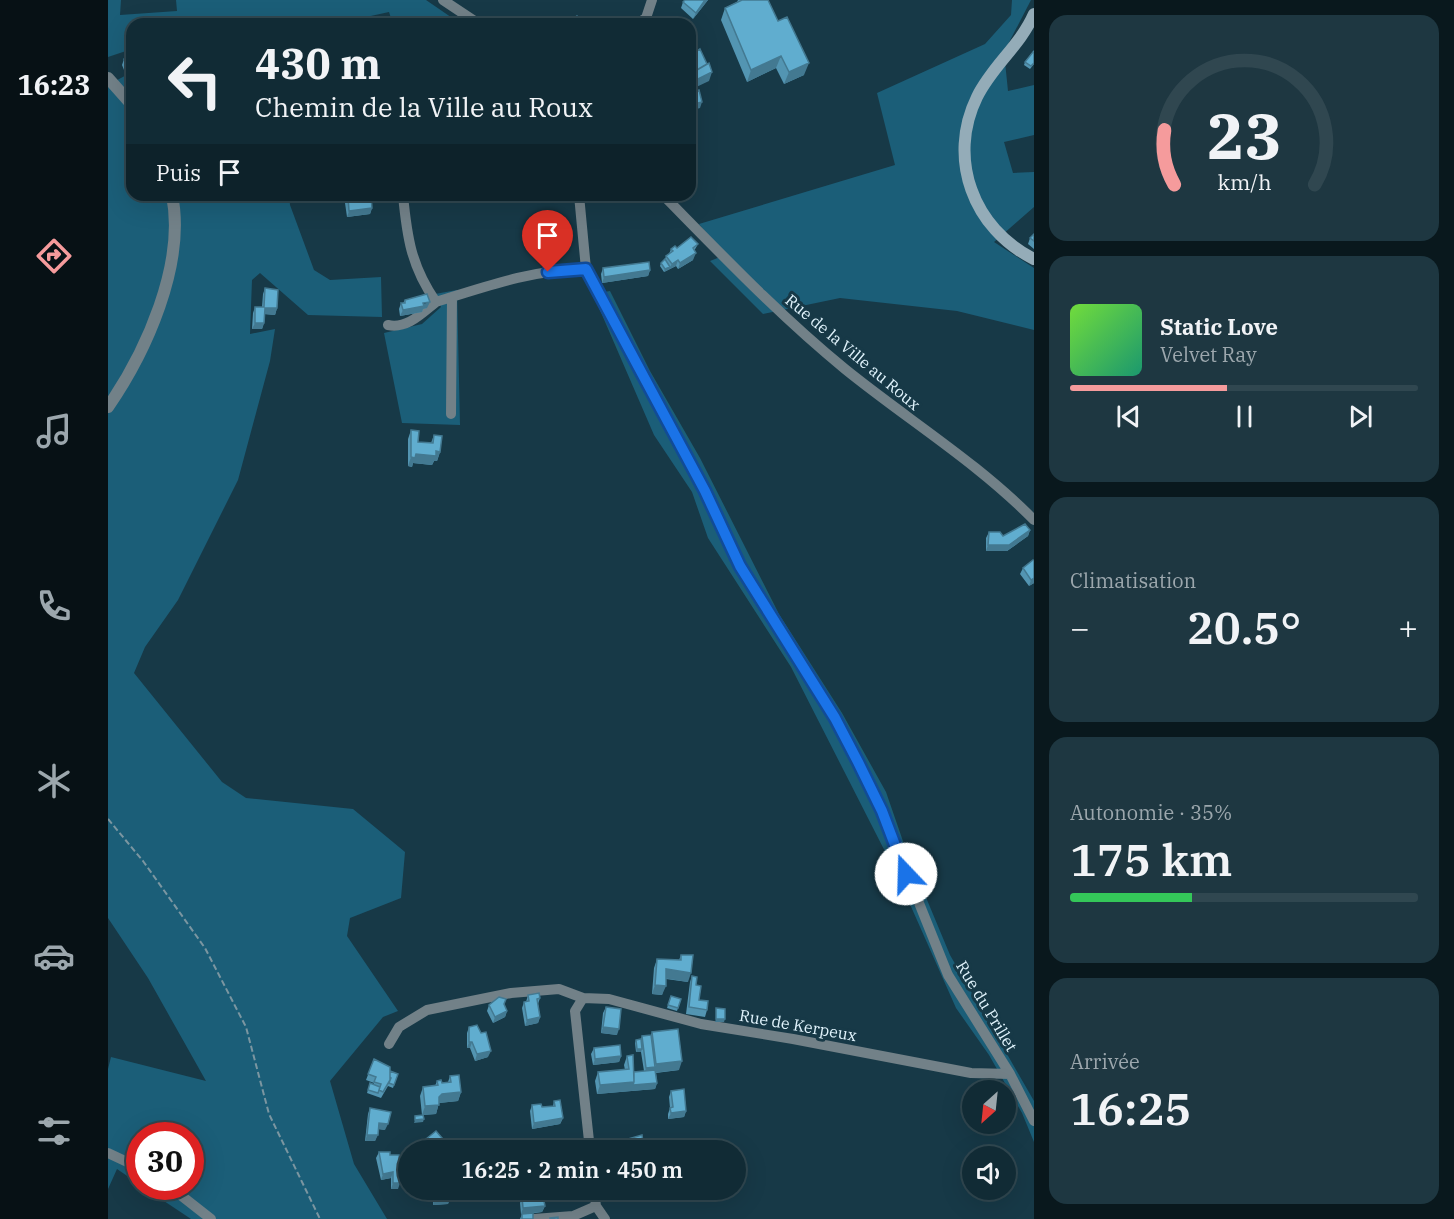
<!DOCTYPE html>
<html lang="fr">
<head>
<meta charset="utf-8">
<style>
  body { margin:0; font-family:"IBM Plex Serif",serif; background:#1e3741; color:#f1f3f6; height:100vh; display:flex; flex-direction:column; font-size:22px; white-space:nowrap }
  * { box-sizing:border-box; margin:0 }
  p { font-size:20px; color:#9ca7ad }
  .icon { flex:none; width:33px; height:33px; fill:none; stroke:currentColor; stroke-width:2; stroke-linecap:round; stroke-linejoin:round }
  .map { position:relative; flex:1; overflow:hidden }
  .drawer { display:flex; flex-direction:column; gap:15px; padding:15px; background:#09181d; width:420px }
  .drawer>* { flex:none }
  .hud { position:absolute; left:18px; top:18px; width:570px; height:183px; border-radius:18px; box-shadow:0 6px 24px #0002,0 0 0 2px #304750; background:#112b35; color:#f1f3f6; overflow:hidden }
  .needle { width:39px; rotate:207deg }
  .controls { position:absolute; left:854px; top:1080px; display:grid; gap:12px }
  .controls a { display:grid; place-items:center; width:54px; height:54px; border-radius:50%; background:#112b35; box-shadow:0 6px 24px #0002,0 0 0 2px #304750; font-size:30px }
  .speed { position:absolute; left:18px; top:1122px; display:flex; gap:12px; font-size:30px; font-weight:700; text-align:center }
  .speed>* { display:grid; place-content:center; width:78px; height:78px; border-radius:50%; background:#112b35; box-shadow:0 6px 24px #0002,0 0 0 2px #304750; line-height:1 }
  .speed .limit { border:9px solid #d22; background:#fff; color:#111 }
  .pin { position:absolute; display:grid; place-items:center; width:51px; height:51px; color:#fff; margin:-62px -26px; border-radius:50% 50% 50% 0; rotate:-45deg; box-shadow:0 0 6px #0007 }
  .pin .icon { rotate:45deg }
  .me { position:absolute; width:66px; margin:-33px; rotate:339deg; stroke-linejoin:round; filter:drop-shadow(0 0 4px #0008) }
  .turn { display:flex; align-items:center; gap:21px; height:126px; padding:0 30px; font-size:27px }
  .turn .icon { width:78px; height:78px; stroke-width:2.5 }
  .turn b { display:block; font-size:42px; line-height:51px }
  .then { display:flex; align-items:center; height:57px; padding:0 30px; background:#0003; gap:12px; font-size:22px }
  .big { font-size:45px; font-weight:600; line-height:1.1 }
  .drawer .widget { flex:1; display:flex; flex-direction:column; justify-content:center; gap:9px; min-width:0; padding:0 21px; border-radius:18px; background:#1e3741 }
  .drawer .dial { align-items:center; gap:0 }
  .dial svg { height:156px; overflow:visible; fill:none; stroke:#304750; stroke-width:7; stroke-linecap:round; text-anchor:middle }
  .dial text { fill:#f1f3f6; stroke:none }
  .song { display:flex; align-items:center; gap:18px }
  .cover { width:72px; height:72px; border-radius:9px; background:linear-gradient(135deg,hsl(100 70% 55%),hsl(160 70% 35%)) }
  .played { height:6px; border-radius:3px; background:linear-gradient(90deg,#f59b9c 45%,#304750 45%) }
  .keys { display:flex; justify-content:space-around; direction:ltr }
  .heat { display:flex; justify-content:space-between; align-items:center; font-size:33px; direction:ltr }
  .charge { height:9px; border-radius:4px; background:linear-gradient(90deg,#34c759 35%,#304750 0) }
  .trip { position:absolute; left:290px; top:1140px; width:348px; height:60px; border-radius:30px; background:#112b35; box-shadow:0 6px 24px #0002,0 0 0 2px #304750; font-weight:600; line-height:60px; text-align:center }
  main { display:flex; flex:1; min-height:0 }
  .tab-bar { display:flex; flex-direction:column; width:108px; justify-content:space-around; align-items:center; background:#071115; color:#9ca7ad }
  .tab-bar .icon { width:42px; height:42px }
  .tab-bar .current { color:#f59b9c }
  .tab-bar b { font-size:27px; color:#f1f3f6 }
  .map>svg:first-child { display:block }
</style>
</head>
<body>
<main>
<nav class="tab-bar">
<b>16:23</b>
<svg class="icon current" aria-label="directions" viewBox="0 0 24 24"><path d="M12 3l9 9-9 9-9-9zM9 14v-3h6M13 9l2 2-2 2"/></svg>
<svg class="icon" aria-label="music" viewBox="0 0 24 24"><path d="M9 18V5l10-2v13"/><circle cx="6" cy="18" r="3"/><circle cx="16" cy="16" r="3"/></svg>
<svg class="icon" aria-label="phone" viewBox="0 0 24 24"><path d="M5 4h4l2 5-3 2q2 4 5 5l2-3 5 2v4C11 20 4 13 5 4z"/></svg>
<svg class="icon" aria-label="climate" viewBox="0 0 24 24"><path d="M12 3v18M4 7l16 10M4 17L20 7"/></svg>
<svg class="icon" aria-label="car" viewBox="0 0 24 24"><path d="M5 17H2v-5l4-1 3-4h7l3 4 3 1v5h-3M9 17h6M6 11h13"/><circle cx="7" cy="17" r="2"/><circle cx="17" cy="17" r="2"/></svg>
<svg class="icon" aria-label="filters" viewBox="0 0 24 24"><path d="M4 7h16M4 17h16"/><circle cx="9" cy="7" r="2"/><circle cx="15" cy="17" r="2"/></svg>
</nav>
<div class="map">
<svg width="926" height="1219" viewBox="0 0 926 1219">
  <rect width="100%" height="100%" fill="#173947"/>
  <path fill="#1b5e78" d="M0,0H13L12,15L69,11L68,0H318L353,24H285L281,12L226,24H24V49L0,57Z
    M904,0H923L896,52L900,91L926,85V135L896,142L905,173L926,172V207L886,242L926,268V330L849,311L732,298L655,314L602,261L617,255L591,224L787,165L769,93L877,44L903,15Z
    M24,72V195H181L182,205L206,270L222,280L273,277L274,317L200,315L152,273L144,280L142,334L167,329L162,361L130,480L70,600L37,647L26,673L114,782L138,798L245,809L297,852L293,898L242,918L239,936L290,1011L275,1017L222,1081L246,1164L279,1219H83L35,1187L82,1186V1136H32L31,1184L9,1169L0,1189V1069L3,1057L98,1081L40,978L0,918V85Z
    M349,290L352,425L294,423L276,333L314,324L333,307L327,294Z
    M502,291L542,371L592,458L671,614L734,713L778,792L797,847L842,955L926,1101V1142L914,1113L881,1055L848,1008L789,875L683,667L600,538L584,492L546,435L485,294Z"/>
  <g fill="none" stroke-linecap="round" stroke-linejoin="round">
    <path stroke="#7b96a1" stroke-width="2" stroke-dasharray="6 3" stroke-linecap="butt" d="M0,819L35,861L97,948L138,1027L161,1114L212,1219"/>
    <path stroke="#728188" stroke-width="10" d="M335,0L371,24
      M529,24L538,18L544,0
      M295,195C299,237 303,266 328,302C376,287 427,269 478,269
      M471,195L478,269L597,491L632,566L727,719L750,762L774,811L840,975L902,1074L926,1121
      M555,195C614,255 672,316 737,369C800,420 869,462 926,520
      M280,325C299,329 313,314 328,302
      M343,414L344,297
      M281,1044L291,1027L319,1010L403,993L451,989L475,998
      M482,1150L467,1011L475,998L501,999L593,1024L685,1039L863,1073L902,1074
      M0,1153L32,1168
      M61,1186L103,1219
      M488,1206L497,1219
      M426,1219L465,1216L488,1206L486,1190"/>
    <path stroke="#728188" stroke-width="12" d="M0,78L24,105
      M0,407C38,352 78,264 64,195"/>
    <path stroke="#94acb8" stroke-width="12" d="M926,14C912,46 884,66 869,97C839,158 865,229 926,259"/>
  </g>
  <path fill="#5395b2" d="M600,0L585,19L573,8L575,2Z
    M630,0H660L696,75L676,84L668,68L639,82L613,20L617,8L629,2Z
    M24,48V67L16,70L14,65L16,59L17,58L16,56L19,50Z
    M926,50V64L922,69L916,65L917,62Z
    M211,195H243V197L264,208L262,214L239,217L236,196L225,198V196L224,198L212,199Z
    M926,234V249L920,244L922,238Z
    M590,244L586,251L585,260L570,269L568,266L556,272L552,266L553,263L557,259L558,256L561,254L563,249Z
    M495,268L542,270L540,276L494,283L493,274Z
    M157,288L169,308L167,315L157,314L156,323L154,329H144L145,313L147,307H154L155,294Z
    M297,300L319,308L315,309L314,312L292,316L291,309L293,303H295Z
    M303,430L310,442L323,443L326,435L332,452L329,461H326L324,465L305,463L304,467L300,466V439Z
    M922,530L920,536L899,551H878V538L881,532L895,536Z
    M926,561V583L921,586L912,574L915,568Z
    M573,955L580,982L558,979L554,995L544,994L546,968L549,959L571,960Z
    M584,976L588,985L591,1000L599,1010L597,1017L578,1014L582,982Z
    M420,995L432,998L430,1004L432,1017L430,1023L417,1026L414,1008L416,1002H418Z
    M563,996L573,999L569,1011L559,1008Z
    M396,1004L399,1011L397,1017L385,1023L379,1011L381,1005Z
    M498,1007L509,1035L493,1033L495,1013Z
    M361,1027L380,1057L367,1061L362,1048H359V1033Z
    M544,1032L571,1070L548,1073L549,1083L547,1089L489,1094L487,1081L490,1072L517,1070L516,1065L519,1056L526,1072L536,1071L533,1052H528L527,1043L528,1040L533,1039L534,1036L543,1035Z
    M486,1048L513,1056L511,1062L485,1065L483,1054Z
    M266,1059L282,1071L290,1074L285,1088L280,1086L273,1098L259,1093L262,1083L265,1085L266,1083L258,1080Z
    M342,1076L353,1092L350,1101L331,1103L328,1114L314,1115L312,1096L315,1087L327,1086L329,1081L334,1083L340,1082Z
    M563,1091L578,1111L576,1117L560,1119V1114L562,1108L561,1097Z
    M446,1101L455,1118L452,1124L424,1129L422,1111L424,1105L434,1107L445,1106Z
    M262,1108L277,1130L271,1129L267,1141H257L260,1114Z
    M520,1139L536,1150H519L518,1145Z
    M313,1143L338,1150H312L311,1149Z
    M271,1152L282,1155L290,1189H283V1178L273,1180L268,1158Z
    M323,1190H344L343,1197H342L340,1204L325,1205L326,1191H323Z
    M516,1190H537L535,1199H516Z
    M414,1197L437,1206L434,1212L421,1214L425,1219H412L414,1214H413L412,1203Z"/>
  <path fill="#437991" d="M597,0H600L585,19L588,13Z
    M673,56L668,68L639,82L643,70Z
    M24,62V67L16,70L18,64Z
    M701,63L696,75L676,84L681,72Z
    M604,72L601,81L582,90V83Z
    M594,102L592,108L582,111V105Z
    M213,195H225L224,198L212,199Z
    M226,195H237L236,196L225,198Z
    M264,208L262,214L239,217L241,211Z
    M588,253L585,260L570,269L572,263Z
    M570,260L568,266L556,272L557,269L562,267L564,264Z
    M542,270L540,276L494,283L496,277Z
    M322,302L319,308L315,309L314,312L292,316L295,310Z
    M157,308H169L167,315L155,314Z
    M147,323H156L154,329H144Z
    M328,451L332,452L329,461H326L324,465L305,463L304,467L300,466L303,457L308,454Z
    M922,530L920,536L899,551H878L880,545Z
    M926,578V583L921,586L923,580Z
    M558,969L583,973L580,982L555,978Z
    M547,985L558,986L554,995L544,994Z
    M399,1011L397,1017L385,1023L387,1017Z
    M432,1017L430,1023L417,1026L419,1020Z
    M608,1019H617L616,1022H607Z
    M495,1027L511,1029L509,1035L493,1033Z
    M361,1042H364L362,1048H359Z
    M529,1049H534L533,1052H528Z
    M383,1051L380,1057L367,1061L369,1054Z
    M513,1056L511,1062L485,1065L487,1059Z
    M574,1061L571,1070L536,1074L538,1068L547,1067L548,1064Z
    M526,1082L523,1091L489,1094L492,1085Z
    M549,1083L547,1089L523,1091L525,1085Z
    M353,1092L350,1101L331,1103L328,1114L314,1115L317,1106L334,1094Z
    M578,1111L576,1117L560,1119L563,1113Z
    M455,1118L452,1124L424,1129L426,1123Z
    M316,1119L315,1122L306,1123L307,1120Z
    M271,1123L280,1124L277,1130L269,1129Z
    M259,1135H270L267,1141H257Z
    M285,1172L283,1178L273,1180L275,1174Z
    M285,1183H292L290,1189H283Z
    M345,1191L340,1204L325,1205L327,1199L341,1192Z
    M518,1193H537L535,1199H516Z
    M437,1206L434,1212L413,1214L415,1208Z"/>
  <path fill="#60adcf" stroke="#437991" stroke-width="1.5" d="M577,0H597L588,13L575,2Z
    M634,0H660L670,21L679,17L701,63L681,72L673,56L643,70L617,8Z
    M469,16L477,24H457Z
    M582,34L585,44L582,45Z
    M24,48V62L18,64L16,59L21,56L19,50Z
    M592,49L599,64L582,74V56Z
    M925,52L926,53V63L923,66L917,62Z
    M601,63L604,72L582,83V74Z
    M591,90L594,102L582,105V93Z
    M238,195H243V197H240L238,200Z
    M256,195H263L264,208L241,211L240,197Z
    M926,234V241L922,238Z
    M583,237L590,244L585,248L588,253L572,263L570,260L564,264L558,256L565,251L563,249L567,246L569,248Z
    M557,259L562,267L557,269L553,263Z
    M541,262L542,270L496,277L495,268Z
    M157,288L170,290L169,308H157L156,323H147V307H156Z
    M319,294L322,302L315,303L316,306L295,310L293,303H297V300Z
    M303,430L311,431L310,442L325,443L326,435L334,436L332,452L328,451V456L308,454L307,458L303,457Z
    M917,524L922,530L901,545H880L881,532H892L895,536Z
    M925,560L926,561V578L923,580L915,568Z
    M573,955H585L583,973L558,969V986L547,985L549,959L573,960Z
    M584,976L589,977L588,985L593,986L591,1000L600,1001L599,1010L581,1007Z
    M431,993L432,998L429,999L432,1017L419,1020L416,1002L421,1001L420,995Z
    M563,996L573,999L570,1008L560,1005Z
    M391,997L398,999L396,1004L399,1011L387,1017L381,1005Z
    M498,1007L513,1009L511,1029L495,1027Z
    M608,1008L617,1009V1019H608Z
    M369,1025L373,1033L378,1032L383,1051L369,1054L364,1042H361V1027Z
    M570,1029L574,1061L548,1064L544,1032Z
    M543,1035L547,1067L538,1068L534,1036Z
    M533,1039L534,1049H529L528,1040Z
    M512,1045L513,1056L487,1059L486,1048Z
    M525,1055L526,1082L492,1085L490,1072L521,1069L519,1056Z
    M266,1059L282,1067V1080L275,1092L271,1090L273,1084L266,1082L268,1077L260,1074Z
    M547,1070L549,1083L525,1085L526,1082V1072Z
    M282,1071L290,1074L286,1085L281,1083L283,1078L282,1077Z
    M351,1075L353,1092L334,1094L331,1097V1105L317,1106L315,1087L330,1085L329,1081L333,1080L334,1083L343,1082L342,1076Z
    M262,1083L272,1087L270,1093L260,1090Z
    M576,1089L578,1111L563,1113L562,1108L565,1107L563,1091Z
    M452,1100L455,1118L426,1123L424,1105L433,1104L434,1107L447,1106L446,1101Z
    M262,1108L283,1112L280,1124L271,1123L270,1135H259Z
    M315,1115L316,1119L307,1120V1116Z
    M328,1131L340,1145L334,1150H320L313,1143Z
    M534,1135L536,1150H523L520,1139Z
    M460,1143V1148H463V1150H450L449,1144Z
    M271,1152H282V1155H291L292,1183H285V1172L275,1174Z
    M328,1190H344L345,1191L341,1192L342,1197L327,1199Z
    M518,1190H537V1193H518Z
    M435,1196L437,1206L415,1208L414,1197Z
    M425,1213V1219H414V1214Z
    M450,1217V1219H442V1218Z"/>
  <g fill="none" stroke-linecap="round" stroke-linejoin="round">
    <defs>
      <path id="route" d="M440,272L478,269L597,491L632,566L727,718L750,762L774,811L798,874"/>
    </defs>
    <use href="#route" stroke="#114b97" stroke-width="15"/>
    <use href="#route" stroke="#1a73e8" stroke-width="10"/>
  </g>
  <g text-anchor="middle" dominant-baseline="central" stroke-width="6" stroke-linejoin="round" paint-order="stroke">
    <g font-size="16" fill="#e0f3fc" stroke="#173947">
      <text transform="translate(745 352) rotate(40)">Rue de la Ville au Roux</text>
      <text transform="translate(879 1006) rotate(59)">Rue du Prillet</text>
      <text transform="translate(690 1025) rotate(10)">Rue de Kerpeux</text>
    </g>
  </g>
</svg>
<div class="controls">
<a><svg class="needle" viewBox="-14 -14 28 28"><path d="M0-13l5 13h-10z" fill="#e53935"/><path d="M0 13l5-13h-10z" fill="#9ca7ad"/></svg></a>
<a><svg class="icon" aria-label="sound" viewBox="0 0 24 24"><path d="M4 9h4l5-4v14l-5-4H4zM17 9q2 3 0 6"/></svg></a>
</div>
<div class="speed"><div class="limit">30</div></div>
<div class="pin" style="left:440px;top:272px;background:#d93025"><svg class="icon" aria-label="arrive" viewBox="0 0 24 24"><path d="M6 21V4h12l-3 4 3 4H6"/></svg></div>
<svg class="me" style="left:798px;top:874px" viewBox="-20 -20 40 40"><circle r="19" fill="#fff"/><path d="M0-13L10 11 0 6-10 11z" fill="#1a73e8"/></svg>
<div class="trip">16:25 · 2 min · 450 m</div>
<div class="hud">
<div class="turn"><svg class="icon" aria-label="left" viewBox="0 0 24 24"><path d="M17 20v-9H6M10 6l-5 5 5 5"/></svg><div><b>430 m</b>Chemin de la Ville au Roux</div></div>
<div class="then">Puis<svg class="icon" aria-label="arrive" viewBox="0 0 24 24"><path d="M6 21V4h12l-3 4 3 4H6"/></svg></div>
</div>
</div>
<section class="drawer">
<div class="widget dial"><svg viewBox="0 0 100 80">
<path d="M14 69A42 42 0 1 1 86 69"/>
<path d="M14 69A42 42 0 0 1 9 41" stroke="#f59b9c"/>
<text x="50" y="56" font-size="32" font-weight="700">23</text>
<text x="50" y="72" font-size="11">km/h</text>
</svg></div>
<div class="widget">
<div class="song"><i class="cover"></i><div><b>Static Love</b><p>Velvet Ray</p></div></div>
<div class="played"></div>
<div class="keys"><svg class="icon" aria-label="previous" viewBox="0 0 24 24"><path d="M18 5L8 12l10 7zM5 5v14"/></svg><svg class="icon" aria-label="pause" viewBox="0 0 24 24"><path d="M8 5v14M16 5v14"/></svg><svg class="icon" aria-label="next" viewBox="0 0 24 24"><path d="M6 5l10 7-10 7zM19 5v14"/></svg></div>
</div>
<div class="widget"><p>Climatisation</p>
<div class="heat"><a>−</a><b class="big">20.5°</b><a>+</a></div>
</div>
<div class="widget"><p>Autonomie · 35%</p><b class="big">175 km</b><div class="charge"></div></div>
<div class="widget"><p>Arrivée</p><b class="big">16:25</b></div>
</section>
</main>
</body>
</html>
